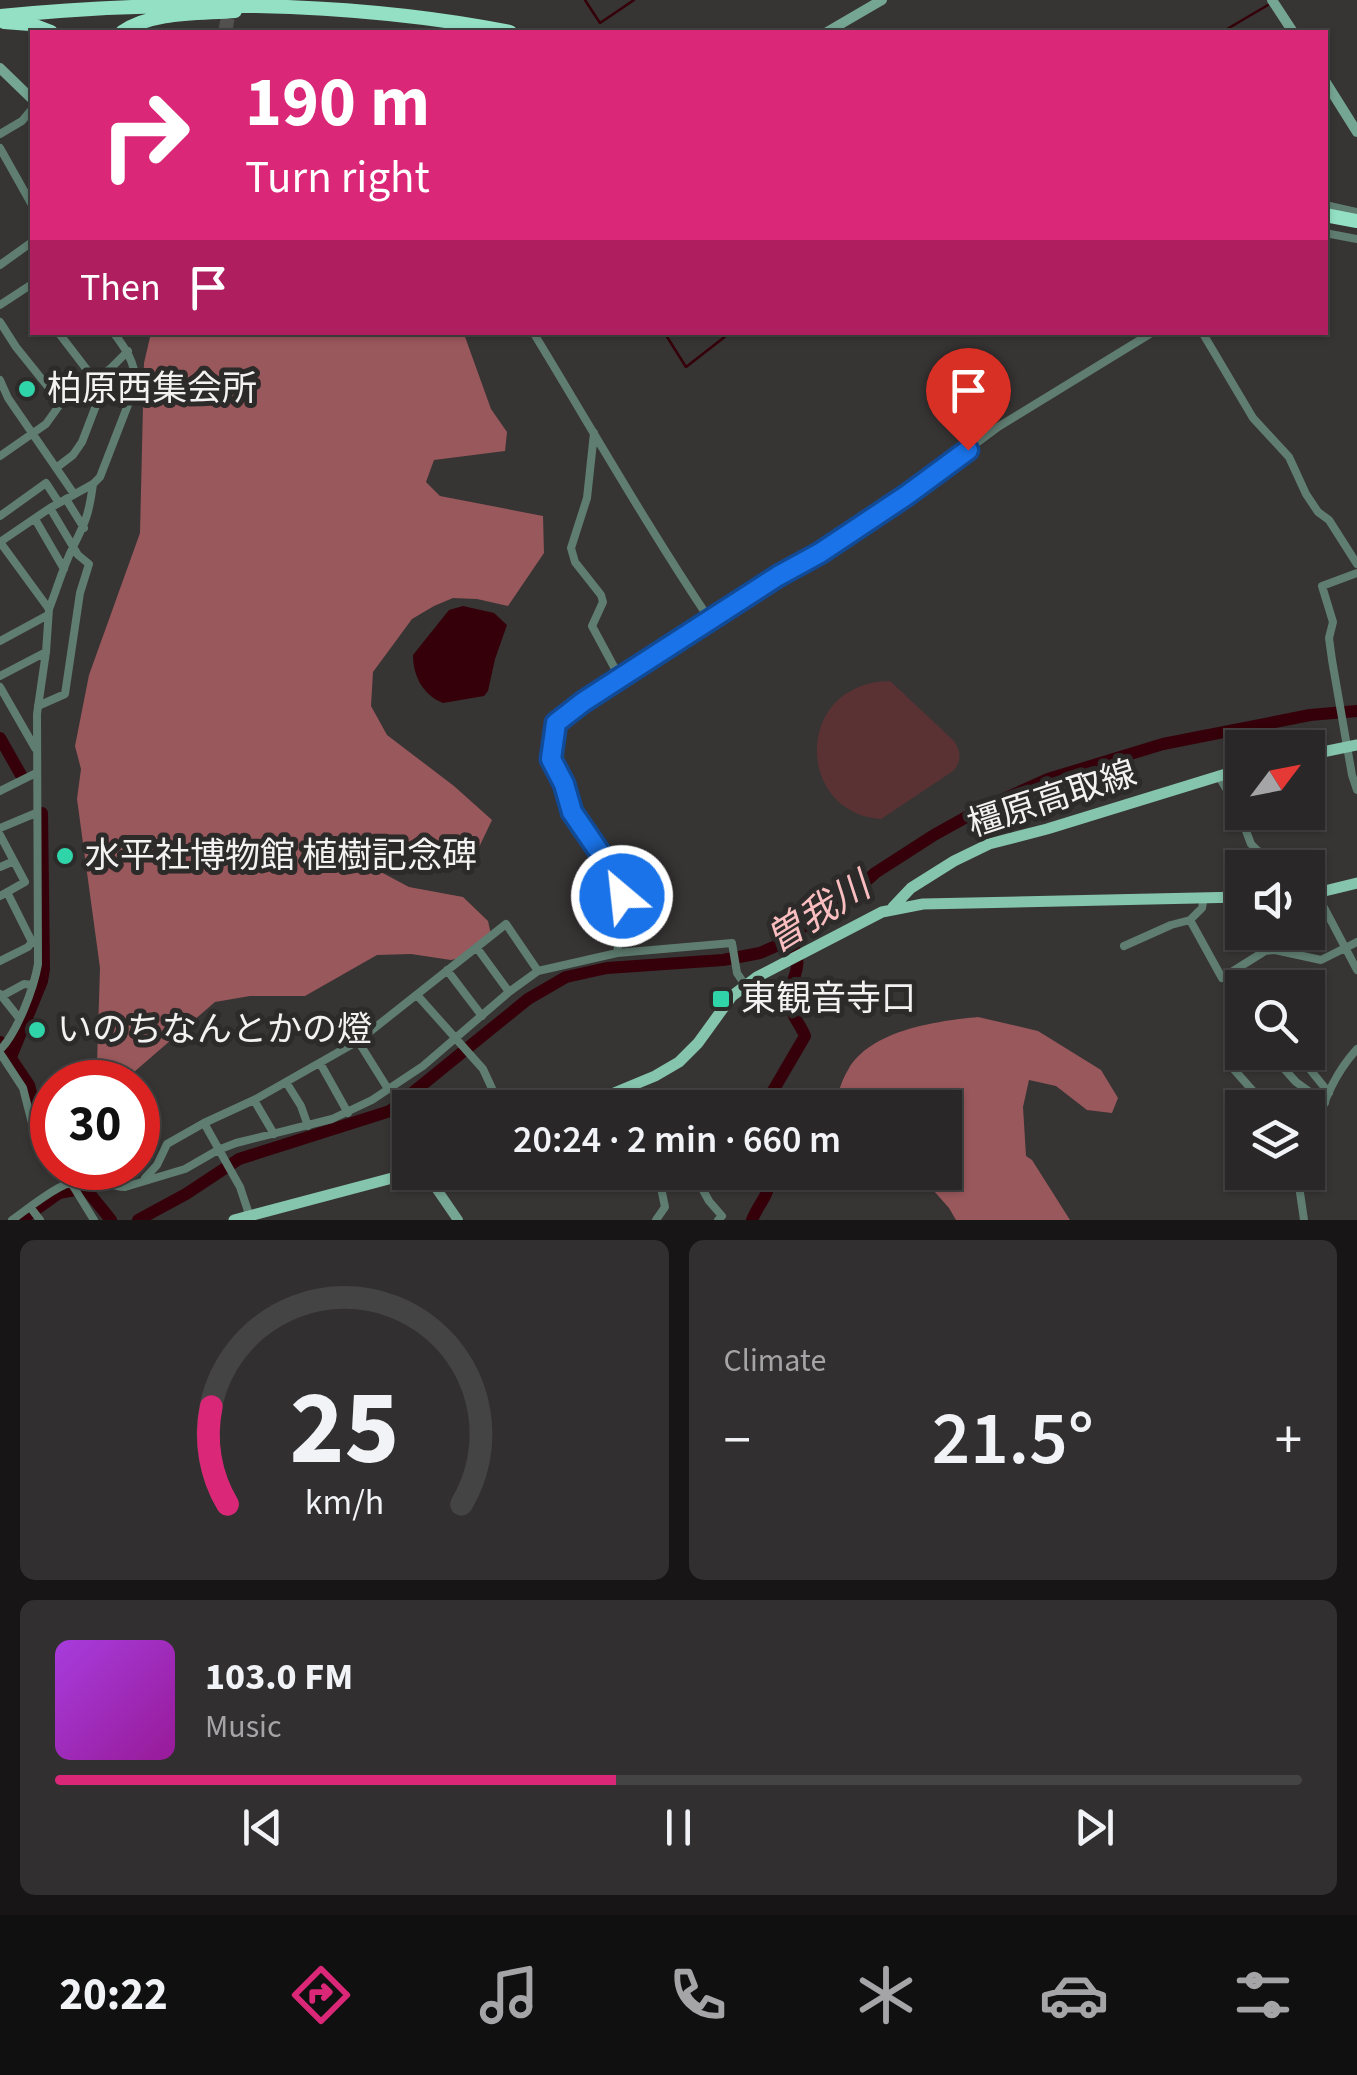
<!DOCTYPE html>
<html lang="en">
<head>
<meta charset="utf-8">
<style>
  body { margin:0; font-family:"Source Sans 3","Noto Sans JP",sans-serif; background:#312f2f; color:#f1f3f6; height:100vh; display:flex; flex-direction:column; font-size:38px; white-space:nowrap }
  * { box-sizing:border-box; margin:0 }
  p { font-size:32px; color:#a5a5a7 }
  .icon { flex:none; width:55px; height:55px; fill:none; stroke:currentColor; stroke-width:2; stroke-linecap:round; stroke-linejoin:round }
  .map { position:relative; height:1220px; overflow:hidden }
  .sheet { display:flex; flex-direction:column; gap:20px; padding:20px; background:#171515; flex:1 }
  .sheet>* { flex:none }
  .banner { position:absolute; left:30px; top:30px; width:1298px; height:305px; border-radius:0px; box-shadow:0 2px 8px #0004,0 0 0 2px #454444; background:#db2777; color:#fff; overflow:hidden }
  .needle { width:65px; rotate:58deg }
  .controls { position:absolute; left:1225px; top:730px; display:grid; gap:20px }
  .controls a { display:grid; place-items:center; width:100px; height:100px; border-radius:0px; background:#292727; box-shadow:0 2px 8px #0004,0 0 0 2px #454444; font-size:50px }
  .speed { position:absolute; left:30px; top:1060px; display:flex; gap:20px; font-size:50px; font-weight:700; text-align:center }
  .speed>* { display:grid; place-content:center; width:130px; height:130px; border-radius:50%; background:#292727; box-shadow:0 2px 8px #0004,0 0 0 2px #454444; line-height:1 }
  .speed .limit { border:15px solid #d22; background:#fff; color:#111 }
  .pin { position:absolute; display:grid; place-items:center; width:85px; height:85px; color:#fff; margin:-102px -42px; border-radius:50% 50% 50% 0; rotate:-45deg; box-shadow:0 0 10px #0007 }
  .pin .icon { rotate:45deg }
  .me { position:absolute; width:110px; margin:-55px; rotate:332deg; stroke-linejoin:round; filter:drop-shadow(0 0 8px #0008) }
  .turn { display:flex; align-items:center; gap:35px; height:210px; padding:0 50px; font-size:45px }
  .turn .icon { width:130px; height:130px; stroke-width:2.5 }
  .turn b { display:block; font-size:70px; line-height:85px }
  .then { display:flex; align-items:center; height:95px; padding:0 50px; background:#0003; gap:20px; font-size:38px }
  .big { font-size:75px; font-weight:600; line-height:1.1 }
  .sheet .widget { flex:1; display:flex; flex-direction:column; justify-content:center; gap:15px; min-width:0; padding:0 35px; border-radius:15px; background:#312f2f }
  .sheet .dial { align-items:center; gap:0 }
  .dial svg { height:260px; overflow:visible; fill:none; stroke:#454444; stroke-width:7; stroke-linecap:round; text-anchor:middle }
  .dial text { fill:#f1f3f6; stroke:none }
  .song { display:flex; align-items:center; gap:30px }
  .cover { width:120px; height:120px; border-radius:15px; background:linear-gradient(135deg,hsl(280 70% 55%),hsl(300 70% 35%)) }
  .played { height:10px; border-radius:5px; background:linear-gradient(90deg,#db2777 45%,#454444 45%) }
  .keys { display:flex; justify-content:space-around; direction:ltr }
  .heat { display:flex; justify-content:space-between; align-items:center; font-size:55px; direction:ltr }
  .sheet .tiles { flex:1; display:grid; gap:20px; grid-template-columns:1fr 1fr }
  .widget:last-child { grid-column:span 2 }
  .trip { position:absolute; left:392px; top:1090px; width:570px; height:100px; border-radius:0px; background:#292727; box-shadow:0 2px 8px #0004,0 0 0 2px #454444; font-weight:600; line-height:100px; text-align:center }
  .tab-bar { display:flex; height:160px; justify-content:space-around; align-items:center; background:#101010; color:#a5a5a7 }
  .tab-bar .icon { width:70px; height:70px }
  .tab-bar .active { color:#db2777 }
  .tab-bar b { font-size:45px; color:#f1f3f6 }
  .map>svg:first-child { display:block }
</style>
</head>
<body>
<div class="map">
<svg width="1357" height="1220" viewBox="0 0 1357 1220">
  <rect width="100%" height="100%" fill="#373434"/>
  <path fill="#5b3234" d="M890,681L954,741C961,751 962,762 953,771L881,819C796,814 792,683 890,681Z"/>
  <path fill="#99585c" d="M458,332L464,334L491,409L507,432L505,451L434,460L426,482L440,496L543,516L544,553L508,606L477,599L453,598L434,606L412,619L373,672L371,706L387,735L454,786L492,820L471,864L384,837L361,838L377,870L409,887L463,897L488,921L492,939L471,955L451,960L411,954L377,955L305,996H250L215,1002L134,1072L105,1075L97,1064L100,968L77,799L81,769L75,746L89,675L140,533L144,363L151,333Z
    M978,1017L1038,1031L1101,1070L1118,1098L1112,1113L1087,1110L1056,1086L1029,1080L1023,1107L1026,1156L1032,1160L1070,1220H956L949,1208L918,1173L945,1172V1108L833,1107C838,1095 841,1081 848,1070C870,1030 937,1021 978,1017Z"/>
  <path fill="#350009" d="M463,606L494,613L507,625L495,659L488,691L484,696L443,703C423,695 413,676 413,655L449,610Z"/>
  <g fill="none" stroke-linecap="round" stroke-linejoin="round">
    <path stroke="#350009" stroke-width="2.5" d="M585,0L600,23L634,0
      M1222,32L1268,5
      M664,332L686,367L731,332"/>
    <path stroke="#350009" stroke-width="12" d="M0,738L21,775
      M0,1042L29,1085L39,1124L52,1146
      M11,1057L42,981L44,969L42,813
      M763,1108L805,1036C801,1025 792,1017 790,1005C785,979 809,971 790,940
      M69,1168L111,1220
      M21,1220L59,1193L86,1188
      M138,1220L186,1194L239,1159L390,1111L528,999L566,977L607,968L723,960L760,953L790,940L801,928L823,917L849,897L875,873L934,835L979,810L1048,779L1163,744L1310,715L1357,711
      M752,1220C760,1200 771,1196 769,1172"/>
    <path stroke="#535050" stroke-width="14" stroke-dasharray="14 7" stroke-linecap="butt" d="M225,32L231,1"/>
    <path stroke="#5f7d71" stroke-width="8" d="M0,134L22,121L32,109
      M0,148L32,205
      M1325,205L1357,212
      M1325,233L1357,239
      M0,265L32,242
      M0,305L32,284
      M0,322L16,347L61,403
      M58,332L94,379
      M533,332C592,429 647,526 710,620
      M1202,332L1253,418L1289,457L1306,494L1318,512L1329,520L1357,564
      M0,380L8,398L74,494
      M594,433L587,498L571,548L575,562L601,595L603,602L592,626L620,678
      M0,456L46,424L61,403L110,369L128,351
      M56,468L73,455L82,442L110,369
      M66,499L84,528
      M0,516L46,483L59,503
      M35,519L64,569
      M0,542L49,609L46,652L37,714L38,964C34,988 17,1033 0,1050
      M0,542L50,508L93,484L100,477L136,384C135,362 126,349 113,332
      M1357,573L1322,586L1333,622L1329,638L1332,660L1352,775L1357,790
      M49,609C57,589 63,567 73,547C86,521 89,514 93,484
      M0,641L48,615
      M0,676L46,652
      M0,687L35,748
      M38,706L65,694L80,593L89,564L78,555L50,508
      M1218,775L1237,807L1251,844L1258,851L1296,868
      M0,791L36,773
      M0,828L36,813
      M0,835L25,882L0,896
      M0,867L14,861
      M1308,877L1357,970
      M7,892L32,942H38
      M1204,897L1202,908L1190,920L1222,978L1265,951L1275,950L1321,960L1357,942
      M1124,946L1171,925L1190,920
      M477,948L509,992
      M617,953L623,907L622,885L572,812L564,784L551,759L556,723L583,702L620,678L779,577L820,553L907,495L998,427L1153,332
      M0,961L28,947L32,942
      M447,970L482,1016
      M0,994L19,1018
      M417,995L483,1069L501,1108
      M2,996L24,984L32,985
      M358,1041L388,1089
      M1242,1045L1230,1065L1268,1108
      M1269,1052L1296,1082L1325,1103
      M1296,1052L1329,1093
      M0,1053L23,1088L33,1127L52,1156
      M320,1063L348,1113
      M286,1082L301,1106L308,1126
      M626,1089L636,1108
      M254,1100L274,1134
      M1291,1108L1308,1091
      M204,1123L240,1187L248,1211L246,1216
      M1308,1135L1316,1130C1323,1101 1337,1071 1357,1049
      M62,1168L94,1220
      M693,1172L709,1201L722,1216L718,1220
      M1297,1172L1304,1220
      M145,1178L157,1165L167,1144L204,1123L254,1100L358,1041L506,924L538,971
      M30,1207L40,1220
      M12,1220C32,1206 68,1175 93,1178C105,1180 111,1187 125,1187L185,1169L218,1150L236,1143L332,1119L372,1100L423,1066L509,992L538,971L617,953L732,943L737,973L745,985
      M656,1220L665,1207L659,1178L662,1172"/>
    <path stroke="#75a593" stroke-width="10" d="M1272,0L1293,32
      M827,32L882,0
      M0,68L32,99
      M1325,81L1357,132
      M425,1172L458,1220"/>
    <path stroke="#85c4ad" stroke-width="11" d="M1308,755L1357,745
      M1308,895L1357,883
      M893,907L911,888L954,861L989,844L1047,829L1242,769
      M578,1108L655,1076L679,1062L698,1043L732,996L757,977L882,912L923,904L1242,897
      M234,1220L415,1172"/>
    <path stroke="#93e0c5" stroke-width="14" d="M0,16C164,0 349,0 510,32
      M4,22L30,24L51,32
      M122,32C154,11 198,14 235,11
      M1325,215L1357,221"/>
  </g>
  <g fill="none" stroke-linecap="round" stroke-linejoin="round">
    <defs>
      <path id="route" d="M622,896V885L572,812L564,784L551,759L556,723L583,702L620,678L778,576L820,553L907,495L968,450"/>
    </defs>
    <use href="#route" stroke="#114b97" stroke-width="25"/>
    <use href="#route" stroke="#1a73e8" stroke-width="18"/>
  </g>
  <g fill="#30d4a9" stroke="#2d2a2a" stroke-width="4">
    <circle cx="27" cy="389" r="10"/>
    <circle cx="65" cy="856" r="10"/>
    <rect x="711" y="989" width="20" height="20" rx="5"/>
    <circle cx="37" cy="1030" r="10"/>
  </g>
  <g text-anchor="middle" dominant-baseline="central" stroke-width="10" stroke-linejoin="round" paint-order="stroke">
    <g font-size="35" fill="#f3f1f1" stroke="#2d2a2a" text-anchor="start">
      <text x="47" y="389">柏原西集会所</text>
      <text x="85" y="856">水平社博物館 植樹記念碑</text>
      <text x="741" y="999">東観音寺口</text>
      <text x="57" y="1030">いのちなんとかの燈</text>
    </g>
    <g font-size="35" fill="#f3f1f1" stroke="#2d2a2a">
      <text transform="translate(1052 799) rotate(-18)">橿原高取線</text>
    </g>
    <g font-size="38" font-style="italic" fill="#fabec0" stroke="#2d2a2a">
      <text transform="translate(818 913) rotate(-32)">曽我川</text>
    </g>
  </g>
</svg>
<div class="controls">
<a><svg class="needle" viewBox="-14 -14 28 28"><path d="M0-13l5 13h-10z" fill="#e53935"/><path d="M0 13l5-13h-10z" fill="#a5a5a7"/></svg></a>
<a><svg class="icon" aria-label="sound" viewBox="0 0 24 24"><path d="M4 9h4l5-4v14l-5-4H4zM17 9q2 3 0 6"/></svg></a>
<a><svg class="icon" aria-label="search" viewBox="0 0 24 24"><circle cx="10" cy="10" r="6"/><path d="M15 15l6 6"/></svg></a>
<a><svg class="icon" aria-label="layers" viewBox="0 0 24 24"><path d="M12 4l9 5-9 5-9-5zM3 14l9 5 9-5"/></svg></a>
</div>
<div class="speed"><div class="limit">30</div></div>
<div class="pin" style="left:968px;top:450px;background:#d93025"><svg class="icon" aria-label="arrive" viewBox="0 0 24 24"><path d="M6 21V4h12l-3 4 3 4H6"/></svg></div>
<svg class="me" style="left:622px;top:896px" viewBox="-20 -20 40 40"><circle r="17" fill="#1a73e8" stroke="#fff" stroke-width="3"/><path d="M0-11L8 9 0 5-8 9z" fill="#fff"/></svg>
<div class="trip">20:24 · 2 min · 660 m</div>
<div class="banner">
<div class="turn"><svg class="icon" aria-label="right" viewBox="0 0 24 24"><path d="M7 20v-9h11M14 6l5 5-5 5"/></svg><div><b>190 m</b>Turn right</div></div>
<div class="then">Then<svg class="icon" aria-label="arrive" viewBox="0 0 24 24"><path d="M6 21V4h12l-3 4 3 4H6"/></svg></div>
</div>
</div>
<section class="sheet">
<div class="tiles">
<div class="widget dial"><svg viewBox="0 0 100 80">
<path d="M14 69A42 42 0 1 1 86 69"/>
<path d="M14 69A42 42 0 0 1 9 39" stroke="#db2777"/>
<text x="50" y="56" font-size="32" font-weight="700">25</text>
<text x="50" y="72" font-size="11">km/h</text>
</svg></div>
<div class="widget"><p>Climate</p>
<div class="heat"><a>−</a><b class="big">21.5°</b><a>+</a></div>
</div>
<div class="widget">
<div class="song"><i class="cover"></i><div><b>103.0 FM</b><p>Music</p></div></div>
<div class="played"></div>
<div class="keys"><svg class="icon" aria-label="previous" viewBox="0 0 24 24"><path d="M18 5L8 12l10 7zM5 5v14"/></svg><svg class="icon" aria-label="pause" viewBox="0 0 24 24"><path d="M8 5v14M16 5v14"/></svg><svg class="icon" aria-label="next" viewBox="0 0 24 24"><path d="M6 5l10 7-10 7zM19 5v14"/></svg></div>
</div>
</div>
</section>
<nav class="tab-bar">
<b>20:22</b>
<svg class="icon active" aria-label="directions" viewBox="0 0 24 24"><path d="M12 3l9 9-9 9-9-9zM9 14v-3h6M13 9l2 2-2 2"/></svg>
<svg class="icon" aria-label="music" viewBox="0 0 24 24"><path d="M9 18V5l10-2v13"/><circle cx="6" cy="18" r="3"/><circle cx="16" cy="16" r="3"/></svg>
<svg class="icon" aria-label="phone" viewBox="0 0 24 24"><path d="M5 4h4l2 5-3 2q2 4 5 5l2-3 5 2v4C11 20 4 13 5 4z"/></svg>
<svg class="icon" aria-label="climate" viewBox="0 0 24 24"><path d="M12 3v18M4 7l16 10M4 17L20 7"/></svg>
<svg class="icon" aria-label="car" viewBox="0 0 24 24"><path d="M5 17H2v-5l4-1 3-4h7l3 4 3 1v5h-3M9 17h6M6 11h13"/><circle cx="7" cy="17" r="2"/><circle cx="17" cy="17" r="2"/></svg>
<svg class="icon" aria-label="filters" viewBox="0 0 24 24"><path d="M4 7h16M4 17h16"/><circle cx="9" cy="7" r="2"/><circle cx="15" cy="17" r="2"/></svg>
</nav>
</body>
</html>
